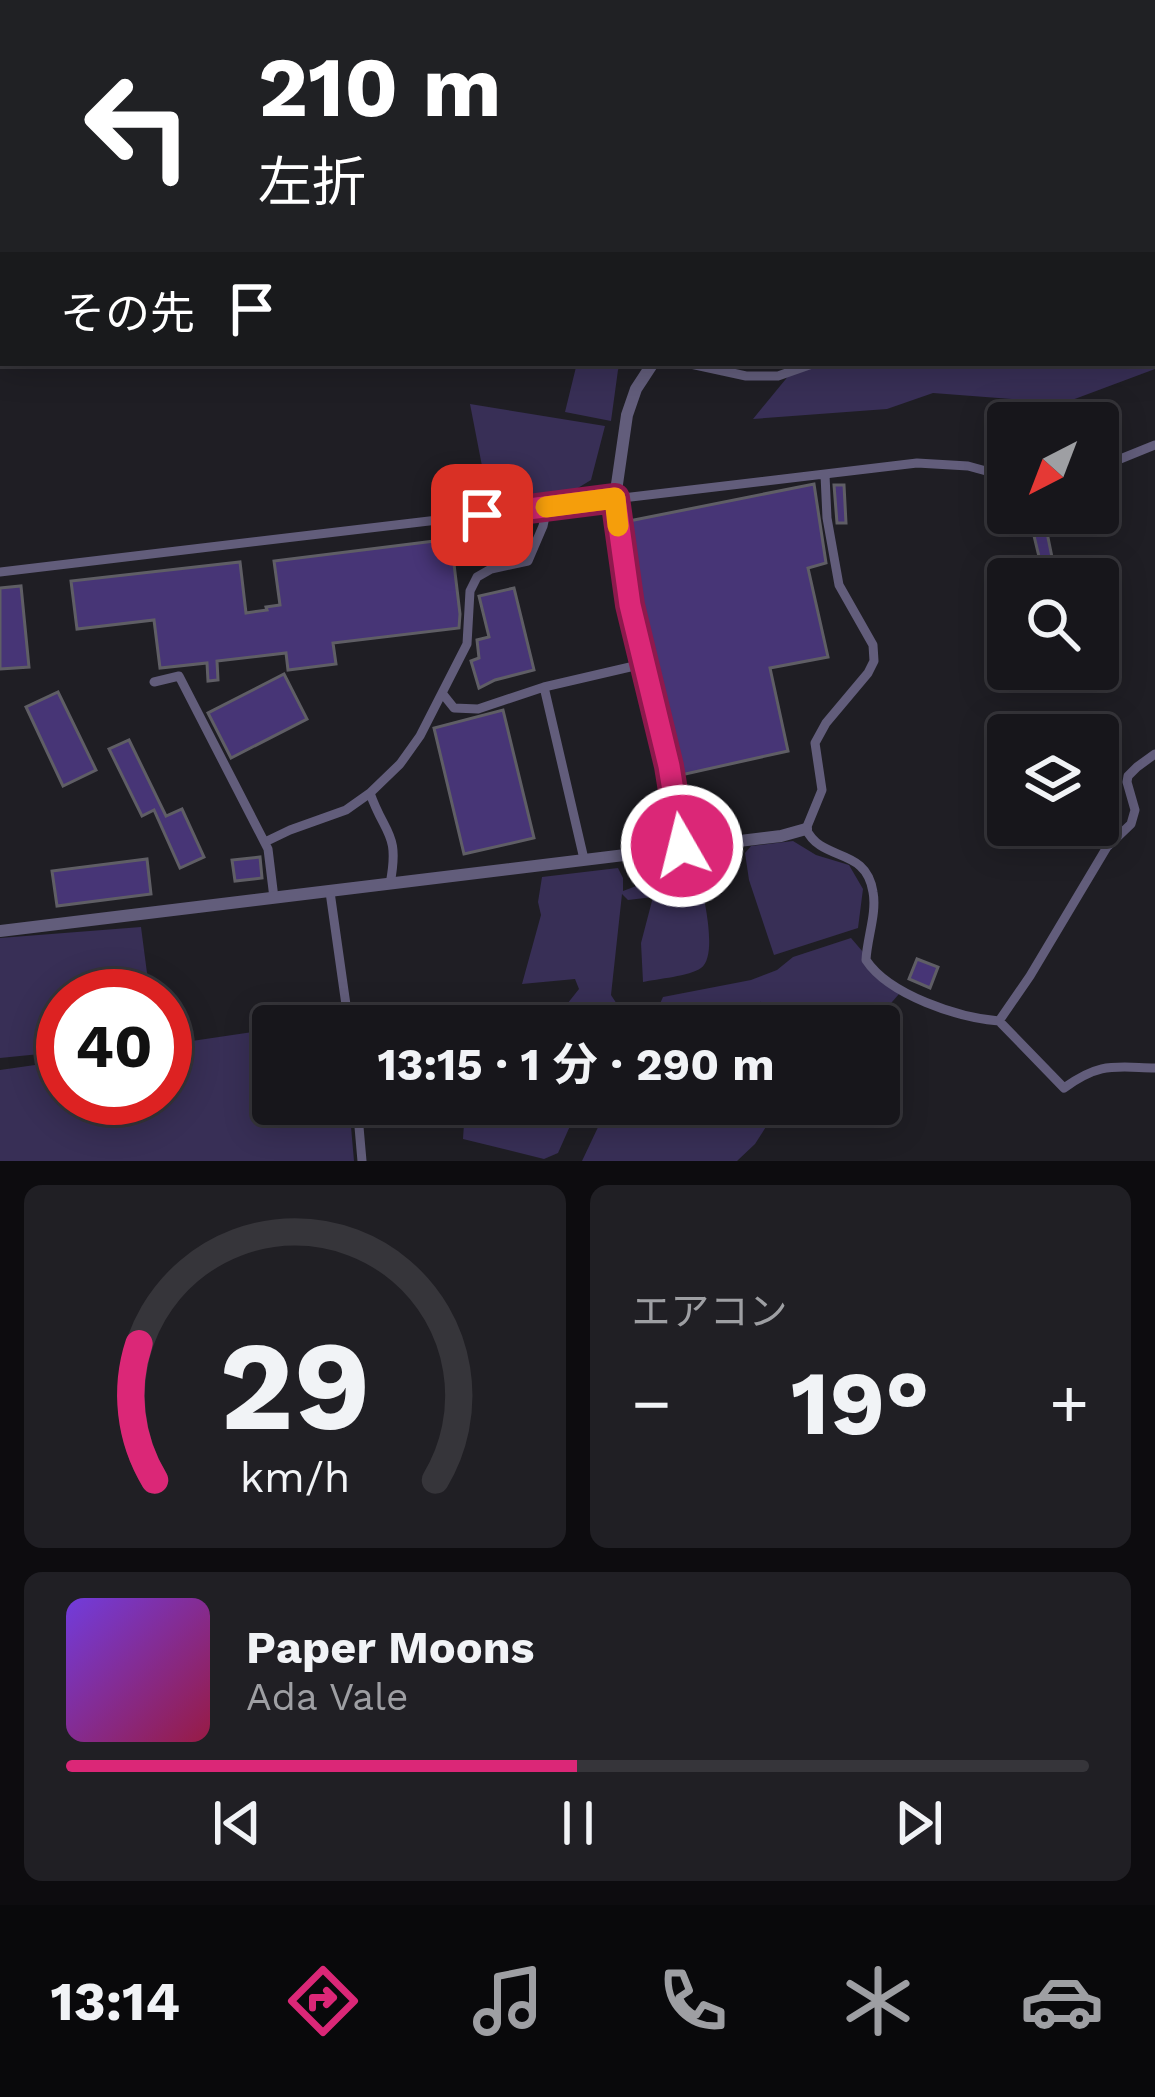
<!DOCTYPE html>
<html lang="ja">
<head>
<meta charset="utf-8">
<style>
  body { margin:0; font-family:"Work Sans","Noto Sans JP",sans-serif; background:#201f24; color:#f1f3f6; height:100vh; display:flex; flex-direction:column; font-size:45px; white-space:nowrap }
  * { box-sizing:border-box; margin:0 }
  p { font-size:39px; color:#9e9fa3 }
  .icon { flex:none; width:66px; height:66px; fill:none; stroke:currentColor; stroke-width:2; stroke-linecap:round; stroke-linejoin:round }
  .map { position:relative; height:1161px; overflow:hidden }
  .side { display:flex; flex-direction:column; gap:24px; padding:24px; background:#0d0c0f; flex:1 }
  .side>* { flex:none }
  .hud { position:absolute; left:0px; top:0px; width:1155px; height:366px; box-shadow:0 6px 30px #0003,0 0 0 3px #36353a; background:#202124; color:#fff; overflow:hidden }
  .needle { width:78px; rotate:222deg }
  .fabs { position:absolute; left:987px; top:402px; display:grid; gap:24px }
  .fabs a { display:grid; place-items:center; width:132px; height:132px; border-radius:12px; background:#17161b; box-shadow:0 6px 30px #0003,0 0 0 3px #36353a; font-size:60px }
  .speed { position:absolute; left:36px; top:969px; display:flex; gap:24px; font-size:60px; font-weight:700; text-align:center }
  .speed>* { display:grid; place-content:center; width:156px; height:156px; border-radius:50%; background:#17161b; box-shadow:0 6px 30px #0003,0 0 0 3px #36353a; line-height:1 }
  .speed .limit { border:18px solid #d22; background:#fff; color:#111 }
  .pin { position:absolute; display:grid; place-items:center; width:102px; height:102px; color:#fff; margin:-51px; border-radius:24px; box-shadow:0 6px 18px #0006 }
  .me { position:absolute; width:132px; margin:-66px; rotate:352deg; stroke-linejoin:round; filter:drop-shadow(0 0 9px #0008) }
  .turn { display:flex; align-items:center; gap:42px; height:252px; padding:0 60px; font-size:54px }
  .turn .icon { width:156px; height:156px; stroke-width:2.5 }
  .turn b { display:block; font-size:84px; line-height:102px }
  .then { display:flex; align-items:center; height:114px; padding:0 60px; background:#0003; gap:24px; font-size:45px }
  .big { font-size:90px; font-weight:700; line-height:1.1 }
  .side .widget { flex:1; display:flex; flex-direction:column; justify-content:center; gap:18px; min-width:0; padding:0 42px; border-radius:18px; background:#201f24 }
  .side .dial { align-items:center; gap:0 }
  .dial svg { height:312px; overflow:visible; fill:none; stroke:#36353a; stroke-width:7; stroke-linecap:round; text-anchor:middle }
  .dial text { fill:#f1f3f6; stroke:none }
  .song { display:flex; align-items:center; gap:36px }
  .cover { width:144px; height:144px; border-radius:18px; background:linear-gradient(135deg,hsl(260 70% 55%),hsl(340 70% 35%)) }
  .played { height:12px; border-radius:6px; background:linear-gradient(90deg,#db2777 50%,#36353a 50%) }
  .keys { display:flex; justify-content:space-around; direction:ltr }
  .heat { display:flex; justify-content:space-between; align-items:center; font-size:66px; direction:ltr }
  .side .tiles { flex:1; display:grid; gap:24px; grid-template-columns:1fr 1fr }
  .widget:last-child { grid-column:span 2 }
  .trip { position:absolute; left:252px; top:1005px; width:648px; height:120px; border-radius:12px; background:#17161b; box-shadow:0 6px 30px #0003,0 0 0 3px #36353a; font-weight:700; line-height:120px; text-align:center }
  .tabs { display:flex; height:192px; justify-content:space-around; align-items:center; background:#09090b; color:#9e9fa3 }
  .tabs .icon { width:84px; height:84px }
  .tabs .selected { color:#db2777 }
  .tabs b { font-size:54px; color:#f1f3f6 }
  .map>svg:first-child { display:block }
</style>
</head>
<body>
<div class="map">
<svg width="1155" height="1161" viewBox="0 0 1155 1161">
  <rect width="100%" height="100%" fill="#1f1e24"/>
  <path fill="#382f56" d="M1103,0H1155V369L1064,403L933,393L887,409L753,419L799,363H1152V3H1104Z
    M577,363H621L618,370L611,421L565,412Z
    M470,404L605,426L591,480L568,494L488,497Z
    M793,841L816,855L849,865L863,889L858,928L774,955L749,880L745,853L751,846Z
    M618,868L623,878V891L639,885L650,886L659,872L668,879L673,900L685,883L693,876L700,880C704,898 718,956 701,968C690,976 657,979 643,982L641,943L653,897L628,900L622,894L611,995L628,1021L618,1026H539L556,1018L579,989L575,979L522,984L541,915L538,902L542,877Z
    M141,927L150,996H63V1033L49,1035L50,1053L0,1058V938Z
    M851,938L899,994L871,1026H771L760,1001L767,1026H650L663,997L751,980L777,970L793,957Z
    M273,1029V1104H349L354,1161H0V1070L63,1061V1098H165V1045Z
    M478,1104H590L579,1121L570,1126L558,1153L544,1159L463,1139L464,1124Z
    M609,1104H787L771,1119L755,1144L737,1161H582Z"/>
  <path fill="#473576" stroke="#5f5e65" stroke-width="3" d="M814,484L826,563L808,568L828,657L770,668L788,751L681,775L638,589L629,521Z
    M834,485H844L846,523H837Z
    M1036,513H1043L1054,567L1042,569L1029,515Z
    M451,539L460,614L459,628L333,643L336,664L288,670L286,653L217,661L218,680L208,681L207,663L160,668L154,620L77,629L71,581L240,562L246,613L267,610L266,607L280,605L274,561Z
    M21,586L29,667L0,669V588Z
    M514,588L534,670L495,680L479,688L471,661L479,658L477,640L489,637L479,596Z
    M284,674L307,719L231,758L208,713Z
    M58,692L96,770L63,786L26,707Z
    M503,710L534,838L464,854L434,728Z
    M129,740L166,816L182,809L204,857L180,868L154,810L142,816L109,749Z
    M260,857L262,878L235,881L232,860Z
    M147,859L151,894L57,906L52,871Z
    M917,959L938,967L930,988L909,979Z"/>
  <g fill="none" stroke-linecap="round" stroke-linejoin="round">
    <path stroke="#625d7b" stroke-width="9" d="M172,0L176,3
      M131,3L133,0
      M1152,146L1155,145
      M0,228H3
      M686,363L746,376H778L815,363
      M1098,468L1155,445
      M825,475L827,518L839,585L873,645L874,661L868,673L826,723L815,743L822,790L806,829C822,863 866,846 873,892C877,913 867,938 866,960C889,995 959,1018 999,1021L1064,1088C1100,1062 1113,1067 1155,1068
      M0,572L917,463L968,466L1008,477
      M154,682L179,676L268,849L274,898
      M442,693L454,708L478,709L544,687
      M370,793C385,836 400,832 390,884
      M265,842L290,830L346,810L370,793L400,764L420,736L467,644L470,591L477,577L491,569L528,561L543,526L547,507
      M584,859L544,687L643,664
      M330,892L349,1026
      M999,1021L1030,976L1107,847L1131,824L1135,810L1127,782L1128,776L1137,767L1155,754
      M357,1104L362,1161"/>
    <path stroke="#625d7b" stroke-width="12" d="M653,363L636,389L627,415L615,498L630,605L669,766L682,846
      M0,931L781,836L806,829"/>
  </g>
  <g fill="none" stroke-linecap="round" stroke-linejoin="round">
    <defs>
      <path id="route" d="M482,515L615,498L630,605L669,766L682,846"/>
    </defs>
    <use href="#route" stroke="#8e194d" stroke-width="30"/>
    <use href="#route" stroke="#db2777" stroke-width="21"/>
    <path stroke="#f59e0b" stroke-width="21" d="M546,507L615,498L618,526"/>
  </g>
</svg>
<div class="fabs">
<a><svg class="needle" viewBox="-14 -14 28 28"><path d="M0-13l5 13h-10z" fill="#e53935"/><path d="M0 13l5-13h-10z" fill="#9e9fa3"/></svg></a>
<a><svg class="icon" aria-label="search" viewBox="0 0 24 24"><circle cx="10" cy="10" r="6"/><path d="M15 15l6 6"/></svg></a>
<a><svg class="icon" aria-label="layers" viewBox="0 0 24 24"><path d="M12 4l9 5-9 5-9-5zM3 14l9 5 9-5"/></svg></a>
</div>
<div class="speed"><div class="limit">40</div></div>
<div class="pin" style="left:482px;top:515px;background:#d93025"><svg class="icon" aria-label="arrive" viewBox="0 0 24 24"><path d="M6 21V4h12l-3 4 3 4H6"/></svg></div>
<svg class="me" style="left:682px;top:846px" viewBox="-20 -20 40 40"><circle r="17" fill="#db2777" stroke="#fff" stroke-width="3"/><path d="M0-11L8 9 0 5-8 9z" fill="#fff"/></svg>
<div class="trip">13:15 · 1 分 · 290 m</div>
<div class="hud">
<div class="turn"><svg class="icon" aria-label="left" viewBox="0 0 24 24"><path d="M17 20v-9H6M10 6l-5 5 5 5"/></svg><div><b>210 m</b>左折</div></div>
<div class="then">その先<svg class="icon" aria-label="arrive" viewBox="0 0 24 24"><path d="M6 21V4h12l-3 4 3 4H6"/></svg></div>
</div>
</div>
<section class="side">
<div class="tiles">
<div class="widget dial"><svg viewBox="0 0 100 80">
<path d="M14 69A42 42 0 1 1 86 69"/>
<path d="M14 69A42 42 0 0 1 10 34" stroke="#db2777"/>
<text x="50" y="56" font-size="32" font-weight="700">29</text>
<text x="50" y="72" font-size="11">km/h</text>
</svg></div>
<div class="widget"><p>エアコン</p>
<div class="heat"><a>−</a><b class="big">19°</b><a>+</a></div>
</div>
<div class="widget">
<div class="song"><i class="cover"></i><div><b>Paper Moons</b><p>Ada Vale</p></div></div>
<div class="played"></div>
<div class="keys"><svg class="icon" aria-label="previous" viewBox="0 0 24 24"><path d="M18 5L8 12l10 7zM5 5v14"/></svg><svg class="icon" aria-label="pause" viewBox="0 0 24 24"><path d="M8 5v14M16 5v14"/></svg><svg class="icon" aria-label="next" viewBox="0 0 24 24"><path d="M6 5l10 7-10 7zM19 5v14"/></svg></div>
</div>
</div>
</section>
<nav class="tabs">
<b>13:14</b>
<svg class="icon selected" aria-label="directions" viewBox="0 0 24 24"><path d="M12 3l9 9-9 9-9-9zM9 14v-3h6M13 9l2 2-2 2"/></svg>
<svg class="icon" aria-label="music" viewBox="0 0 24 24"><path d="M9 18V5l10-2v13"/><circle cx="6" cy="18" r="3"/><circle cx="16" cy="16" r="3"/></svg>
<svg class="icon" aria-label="phone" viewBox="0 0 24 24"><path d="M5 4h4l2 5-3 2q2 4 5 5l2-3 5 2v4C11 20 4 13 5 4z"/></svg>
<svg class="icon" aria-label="climate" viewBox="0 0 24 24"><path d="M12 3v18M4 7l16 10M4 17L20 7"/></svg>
<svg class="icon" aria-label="car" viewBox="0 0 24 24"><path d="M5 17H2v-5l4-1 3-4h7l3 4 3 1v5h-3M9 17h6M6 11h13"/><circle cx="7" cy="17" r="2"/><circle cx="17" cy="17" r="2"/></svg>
</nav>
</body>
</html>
